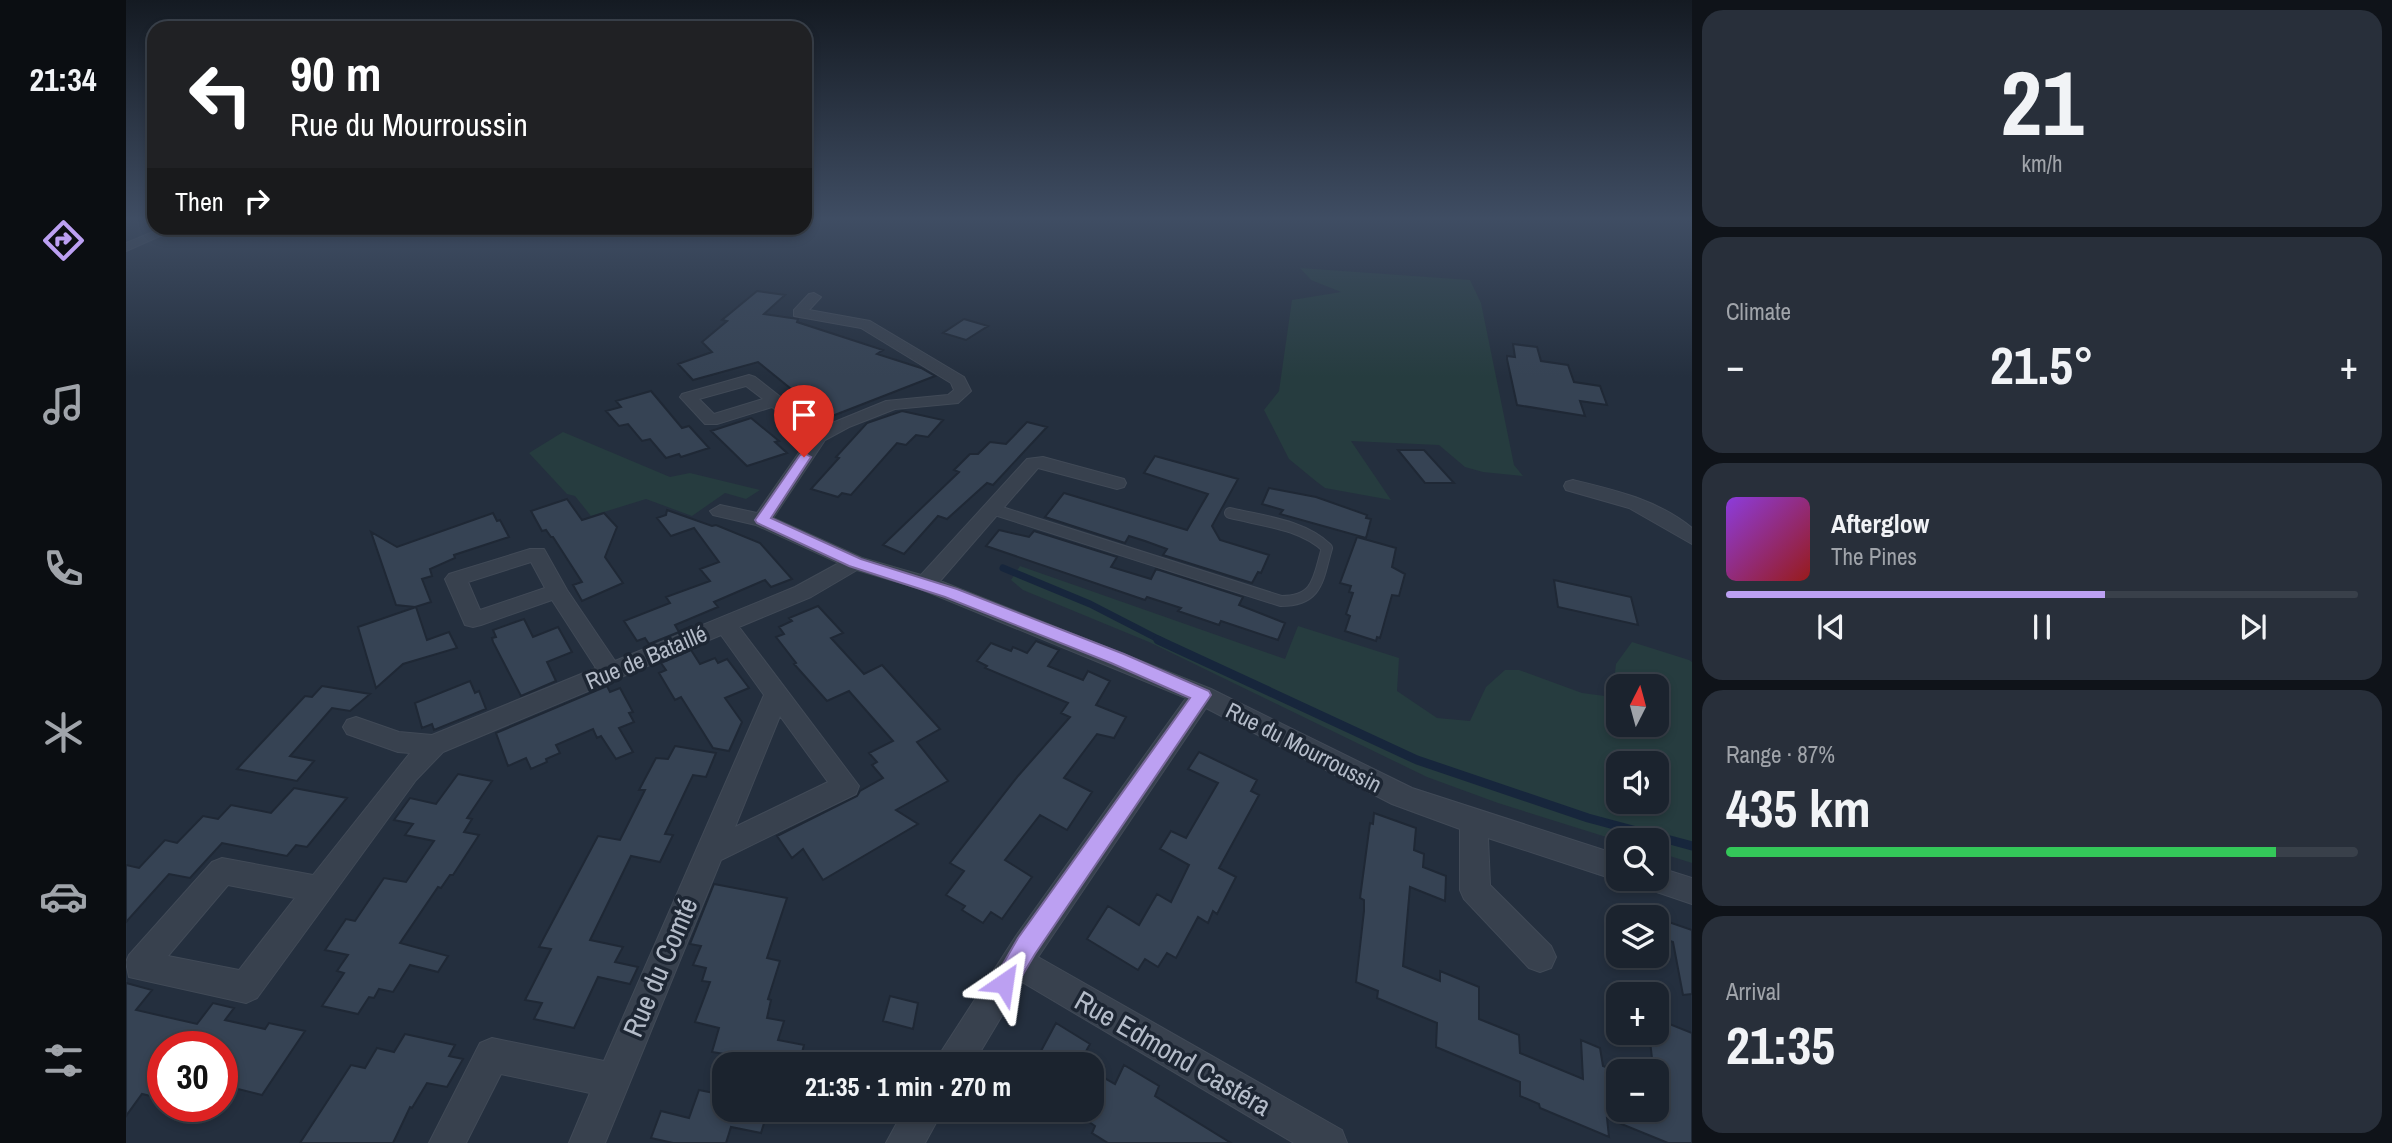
<!DOCTYPE html>
<html lang="en">
<head>
<meta charset="utf-8">
<style>
  body { margin:0; font-family:"Archivo Narrow",sans-serif; background:#282f3a; color:#f1f3f6; height:100vh; display:flex; flex-direction:column; font-size:26px; white-space:nowrap }
  * { box-sizing:border-box; margin:0 }
  p { font-size:23px; color:#a0a4aa }
  .icon { flex:none; width:38px; height:38px; fill:none; stroke:currentColor; stroke-width:2; stroke-linecap:round; stroke-linejoin:round }
  .map { position:relative; flex:1; overflow:hidden }
  .side { display:flex; flex-direction:column; gap:10px; padding:10px; background:#0f1319; width:700px }
  .side>* { flex:none }
  .banner { position:absolute; left:21px; top:21px; width:665px; height:214px; border-radius:21px; box-shadow:0 4px 10px #0003,0 0 0 2px #39404a; background:#202124; color:#fff; overflow:hidden }
  .needle { width:46px; rotate:6deg }
  .fabs { position:absolute; left:1480px; top:674px; display:grid; gap:14px }
  .fabs a { display:grid; place-items:center; width:63px; height:63px; border-radius:14px; background:#1b232e; box-shadow:0 4px 10px #0003,0 0 0 2px #39404a; font-size:35px }
  .speed { position:absolute; left:21px; top:1031px; display:flex; gap:14px; font-size:35px; font-weight:700; text-align:center }
  .speed>* { display:grid; place-content:center; width:91px; height:91px; border-radius:50%; background:#1b232e; box-shadow:0 4px 10px #0003,0 0 0 2px #39404a; line-height:1 }
  .speed .limit { border:10px solid #d22; background:#fff; color:#111 }
  .pin { position:absolute; display:grid; place-items:center; width:60px; height:60px; color:#fff; margin:-72px -30px; border-radius:50% 50% 50% 0; rotate:-45deg; box-shadow:0 0 7px #0007 }
  .pin .icon { rotate:45deg }
  .me { position:absolute; width:77px; margin:-38px; rotate:32deg; stroke-linejoin:round; filter:drop-shadow(0 0 5px #0008) }
  .turn { display:flex; align-items:center; gap:24px; height:147px; padding:0 28px; font-size:32px }
  .turn .icon { width:91px; height:91px; stroke-width:2.5 }
  .turn b { display:block; font-size:49px; line-height:60px }
  .then { display:flex; align-items:center; height:66px; padding:0 28px; background:#0003; gap:14px; font-size:26px }
  .big { font-size:52px; font-weight:700; line-height:1.1 }
  .side .widget { flex:1; display:flex; flex-direction:column; justify-content:center; gap:10px; min-width:0; padding:0 24px; border-radius:21px; background:#282f3a }
  .side .dial { align-items:center; gap:0 }
  .dial b { font-size:91px; line-height:1 }
  .song { display:flex; align-items:center; gap:21px }
  .cover { width:84px; height:84px; border-radius:10px; background:linear-gradient(135deg,hsl(270 70% 55%),hsl(0 70% 35%)) }
  .played { height:7px; border-radius:4px; background:linear-gradient(90deg,#bca0f2 60%,#39404a 60%) }
  .keys { display:flex; justify-content:space-around; direction:ltr }
  .heat { display:flex; justify-content:space-between; align-items:center; font-size:38px; direction:ltr }
  .charge { height:10px; border-radius:5px; background:linear-gradient(90deg,#34c759 87%,#39404a 0) }
  .trip { position:absolute; left:586px; top:1052px; width:392px; height:70px; border-radius:21px; background:#1b232e; box-shadow:0 4px 10px #0003,0 0 0 2px #39404a; font-weight:700; line-height:70px; text-align:center }
  main { display:flex; flex:1; min-height:0 }
  .dock { display:flex; flex-direction:column; width:126px; justify-content:space-around; align-items:center; background:#0b0e12; color:#a0a4aa }
  .dock .icon { width:49px; height:49px }
  .dock .on { color:#bca0f2 }
  .dock b { font-size:32px; color:#f1f3f6 }
  .map>svg:first-child { display:block }
</style>
</head>
<body>
<main>
<nav class="dock">
<b>21:34</b>
<svg class="icon on" aria-label="directions" viewBox="0 0 24 24"><path d="M12 3l9 9-9 9-9-9zM9 14v-3h6M13 9l2 2-2 2"/></svg>
<svg class="icon" aria-label="music" viewBox="0 0 24 24"><path d="M9 18V5l10-2v13"/><circle cx="6" cy="18" r="3"/><circle cx="16" cy="16" r="3"/></svg>
<svg class="icon" aria-label="phone" viewBox="0 0 24 24"><path d="M5 4h4l2 5-3 2q2 4 5 5l2-3 5 2v4C11 20 4 13 5 4z"/></svg>
<svg class="icon" aria-label="climate" viewBox="0 0 24 24"><path d="M12 3v18M4 7l16 10M4 17L20 7"/></svg>
<svg class="icon" aria-label="car" viewBox="0 0 24 24"><path d="M5 17H2v-5l4-1 3-4h7l3 4 3 1v5h-3M9 17h6M6 11h13"/><circle cx="7" cy="17" r="2"/><circle cx="17" cy="17" r="2"/></svg>
<svg class="icon" aria-label="filters" viewBox="0 0 24 24"><path d="M4 7h16M4 17h16"/><circle cx="9" cy="7" r="2"/><circle cx="15" cy="17" r="2"/></svg>
</nav>
<div class="map">
<svg width="1566" height="1143" viewBox="0 0 1566 1143">
  <rect width="100%" height="100%" fill="#242f3e"/>
  <path fill="#263c3f" fill-rule="evenodd" d="M1174,268L1344,280L1355,303L1388,465L1397,476L1357,472L1339,467L1313,445L1225,441L1265,500L1199,488L1191,482L1163,459L1138,410L1153,391L1166,300L1215,292L1185,280Z
    M437,432L544,477L564,473L634,490L620,499L599,493L566,516L520,499L465,516L449,496L441,494L403,453Z
    M894,566L1159,659L1172,626L1273,658L1271,691L1311,718L1344,721L1360,687L1379,670H1393L1456,693L1486,697L1490,664L1506,642L1563,660L1566,662V863L1531,852V840L1493,841L1372,803L1301,777L1023,642L897,590L885,580ZM1493,686H1531V724H1493ZM1493,763H1531V802H1493Z"/>
  <g fill="none" stroke-linecap="round" stroke-linejoin="round">
    <path stroke="#17263c" stroke-width="7" d="M877,568L964,604L1036,641"/>
    <path stroke="#17263c" stroke-width="9" d="M1032,640L1291,760L1462,818L1566,846"/>
  </g>
  <path fill="#364354" stroke="#1f2835" stroke-width="2" d="M631,291L659,295L638,314L672,319L671,322L757,350L751,354L795,368L809,376L701,418L632,362L567,380L552,364L586,352L576,342L601,321L596,320Z
    M838,319L862,326L840,340L817,333Z
    M1387,344L1411,347L1415,361L1442,365L1448,382L1474,386L1481,405L1454,401L1459,416L1391,405L1381,359V356L1389,357Z
    M525,391L556,428L563,426L583,448L555,457L553,454L540,458L524,439L516,441L502,424L493,426L480,411L495,407L490,401Z
    M776,411L817,420L802,437L790,435L780,445L771,443L725,495L716,493L712,497L685,489L713,458L710,457L741,423Z
    M625,418L653,441L649,442L661,453L621,466L585,431Z
    M901,422L921,427L867,485L861,483L821,519L812,516L778,554L757,545L833,472L828,470L844,454H852L864,442L880,444Z
    M1272,450H1298L1328,483H1299Z
    M1029,456L1112,479L1086,526L1094,540L1143,555L1135,573L1132,572L1126,583L1037,555L1041,549L1019,541L1003,536L999,543L919,517L938,493L1061,530L1082,494L1018,473Z
    M1143,488L1190,497L1241,515L1240,518L1245,519L1240,538L1154,514L1157,510L1136,504Z
    M441,499L456,520L478,513L491,527L479,557L497,583L456,601L447,585L456,582L427,537H425L420,530L416,531L405,511Z
    M541,510L586,526L590,525L634,543L666,579L645,587L639,580L618,589L588,602L592,607L549,625L553,632L523,644L519,638L511,641L498,621L544,603L540,597L584,581L574,569L593,562L568,528L545,536L531,518L540,515Z
    M367,513L371,521L374,520L383,537L328,555L329,558L304,569L306,576L296,579L305,602L289,607L270,605L245,532L271,547Z
    M873,530L903,537L908,531L991,557L985,567L1025,579L1030,569L1117,597L1113,605L1159,623L1152,640L1095,621L1093,625L1052,611L1055,608L1021,597L1019,600L860,546Z
    M1231,537L1270,548L1266,567L1279,574L1273,596L1266,595L1254,638L1251,637L1250,641L1219,631L1224,616L1220,614L1227,593L1223,592L1225,586L1214,583Z
    M1428,580L1505,597L1512,625L1432,607Z
    M692,606L717,633L705,638L738,674L756,665L814,729L791,742L822,781L770,810L792,824L697,880L677,849L666,858L651,836L731,796L734,791L757,778L746,765L751,762L743,753L767,741L723,691L701,701L668,664L670,663L650,637L658,634L653,627L666,621L663,618Z
    M290,607L301,640L323,632L331,648L277,664L250,688L232,627Z
    M398,619L407,637L432,627L446,652L421,662L430,681L395,696L367,642L366,638L370,637L367,630Z
    M910,641L933,650L922,666L957,680L962,671L984,681L970,705L1000,717L988,738L971,734L938,778L966,792L941,830L914,815L879,860L906,877L876,919L865,912L857,923L836,910L839,906L820,895L838,871L824,863L892,776L944,717L935,713L942,703L859,668L861,666L851,661L865,643L885,651L887,647L901,653Z
    M565,650L574,664L589,658L592,663L601,659L623,688L599,698L616,722L603,751L587,748L555,697L549,700L533,673L540,670L535,663Z
    M344,681L349,693L353,691L360,709L308,730L306,724L296,728L289,703Z
    M196,686L244,694L224,711L206,708L164,756L188,761L171,781L111,769L179,696L186,697Z
    M481,686L484,692L494,688L507,712L503,713L508,722L493,728L507,752L490,759L475,736L471,738L467,729L430,745L434,753L420,759L421,762L405,769L400,758L382,766L370,733Z
    M549,746L590,753L580,777L567,775L539,834L547,835L534,862L505,856L464,940L497,947L489,962L512,967L504,984L472,977L448,1028L408,1019L416,1003L399,1000L425,949L413,947L472,836L494,840L519,790H513L530,758L542,759Z
    M1073,752L1131,780L1125,791L1133,795L1093,868L1110,877L1091,914L1087,911L1082,923L1072,917L1050,958L1041,953L1032,967L1019,959L1012,970L961,939L982,906L1013,925L1031,894L1045,902L1063,865L1034,849L1045,831L1060,838L1092,783L1062,769Z
    M332,774L366,781L341,818L346,819L338,832L353,835L327,875H324L315,888L312,887L274,943L322,956L312,972L284,965L267,992L253,989L248,998L243,997L232,1014L196,1006L218,973L211,971L222,955L199,950L220,919L229,921L258,878L280,882L308,841L279,835L287,824L268,820L284,798L310,804Z
    M168,788L221,798L181,847L170,845L161,856L96,843L64,878L43,874L0,922V865L13,868L39,840L51,843L77,816L92,819L105,805L145,813Z
    M1248,813L1290,828L1288,850L1298,854L1297,867L1320,876L1319,901L1284,887L1277,966L1314,981V971L1353,987V1019L1393,1035L1394,1053L1457,1079L1455,1040L1474,1048L1477,1066L1493,1072V1110H1531V1068L1527,1067L1523,1032H1531V1019L1566,1033V1143H1542L1481,1118L1483,1137L1414,1108L1413,1104L1394,1096V1082L1310,1047L1311,1023L1251,998L1252,991L1230,982L1238,911V900L1234,898L1244,823L1247,824Z
    M588,884L661,898L641,958L654,961L642,999L645,1000L641,1018L658,1021L652,1040L678,1045L673,1064H596L599,1054L586,1052L593,1028L569,1022L584,982L576,981L580,968L567,965L575,946L564,944Z
    M1531,918L1566,930V994L1557,995L1547,942L1531,936Z
    M0,983L26,990L10,1010L71,1024L87,1003L108,1008L99,1020L139,1029L143,1023L179,1031L136,1095L96,1085V1046H37V1099L16,1094L0,1116Z
    M764,996L792,1003L787,1029L757,1021Z
    M930,1023L964,1044L953,1064H908Z
    M279,1034L329,1045L323,1056L337,1059L321,1087L301,1083L286,1108L284,1107L267,1143H174L225,1065L239,1068L251,1048L268,1052Z
    M998,1065L1033,1086L1029,1096L1105,1143H982L966,1133L969,1126L946,1110H966V1071L989,1084Z
    M573,1090L598,1095V1110H642L635,1133L605,1127L600,1143H547L525,1138L535,1111L563,1118Z"/>
  <g fill="none" stroke-linecap="round" stroke-linejoin="round">
    <defs>
      <path id="lane" d="M866,509L1155,601C1193,601 1192,578 1201,548C1176,524 1136,521 1104,513"/>
      <path id="street" d="M37,228H52L0,251V243Z
        M688,293L695,297L683,310L744,321L838,377L845,391L832,403L769,409L723,427L699,440L647,518L736,558L795,575L901,459L917,457L998,479L1000,483L998,487L991,489L912,468L814,581L1085,689L1286,788L1493,855V878H1499L1493,881L1362,838L1364,885L1425,946L1430,957L1425,968L1414,972L1403,968L1338,899L1334,890V829L1266,804L1080,708L912,957L1216,1130L1221,1143H1168L896,982L847,1064H810L815,1052L890,936L1060,698L792,588L731,570L685,597L613,627L733,786L730,794L595,860L479,1143H443L464,1093L375,1074L340,1143H303L354,1043L366,1038L478,1061L638,695L595,635L317,752L290,780L131,998L120,1003L3,977L0,962L3,955L86,862L96,858L187,875L284,753L272,752L221,734L217,727L221,720L230,717L273,732L306,735L470,668L426,600L355,625L347,627L339,625L319,579L323,574L404,549H418L441,590L489,661L669,587L713,563L630,525L587,515L584,511L594,505L631,513L684,437L646,407L591,424H579L554,397L556,394L623,375L629,377L694,428L760,401L822,395L828,390L825,383L735,328L668,316V310L683,294ZM620,386L637,399L588,414L573,399ZM405,562L419,588L354,610L342,582ZM654,716L702,782L609,827ZM102,885L169,898L113,970L42,956Z
        M1447,480C1489,490 1532,500 1566,528V544L1503,508L1440,490L1438,486L1440,482Z
        M1531,867L1566,878V904L1516,887L1512,878H1531Z
        M778,1110H817L799,1143H760Z"/>
    </defs>
    <use href="#lane" stroke="#414a57" stroke-width="12"/>
    <use href="#street" stroke="#414a57" stroke-width="2"/>
    <use href="#lane" stroke="#38414e" stroke-width="10"/>
    <use href="#street" fill="#38414e" fill-rule="evenodd"/>
  </g>
  <linearGradient id="sky" x2="0" y2="1"><stop stop-color="#141a22"/><stop offset="0.58" stop-color="#3f4d63"/><stop offset="1" stop-color="#3f4d63" stop-opacity="0"/></linearGradient>
  <rect width="1566" height="377" fill="url(#sky)"/>
  <path fill="#bca0f2" stroke="#7a689d" stroke-width="2" d="M678,453L685,457L645,518L735,559L831,589L998,654L1083,691L1085,695L909,954L887,991L878,994L869,991L866,983L892,938L1064,698L985,663L819,597L723,566L631,523L629,520L674,455Z"/>
  <g text-anchor="middle" dominant-baseline="central" stroke-width="7" stroke-linejoin="round" paint-order="stroke">
    <g font-size="23" fill="#b4bcc9" stroke="#1d2633">
      <text transform="translate(520 657) rotate(-23)">Rue de Bataillé</text>
      <text transform="translate(1178 747) rotate(27)">Rue du Mourroussin</text>
    </g>
    <g font-size="28" fill="#b4bcc9" stroke="#1d2633">
      <text transform="translate(534 967) rotate(-67)">Rue du Comté</text>
      <text transform="translate(1047 1053) rotate(30)">Rue Edmond Castéra</text>
    </g>
  </g>
</svg>
<div class="fabs">
<a><svg class="needle" viewBox="-14 -14 28 28"><path d="M0-13l5 13h-10z" fill="#e53935"/><path d="M0 13l5-13h-10z" fill="#a0a4aa"/></svg></a>
<a><svg class="icon" aria-label="sound" viewBox="0 0 24 24"><path d="M4 9h4l5-4v14l-5-4H4zM17 9q2 3 0 6"/></svg></a>
<a><svg class="icon" aria-label="search" viewBox="0 0 24 24"><circle cx="10" cy="10" r="6"/><path d="M15 15l6 6"/></svg></a>
<a><svg class="icon" aria-label="layers" viewBox="0 0 24 24"><path d="M12 4l9 5-9 5-9-5zM3 14l9 5 9-5"/></svg></a>
<a>+</a>
<a>−</a>
</div>
<div class="speed"><div class="limit">30</div></div>
<div class="pin" style="left:678px;top:457px;background:#d93025"><svg class="icon" aria-label="arrive" viewBox="0 0 24 24"><path d="M6 21V4h12l-3 4 3 4H6"/></svg></div>
<svg class="me" style="left:878px;top:983px" viewBox="-20 -20 40 40"><path d="M0-17L14 15 0 8-14 15z" fill="#bca0f2" stroke="#fff" stroke-width="4"/></svg>
<div class="trip">21:35 · 1 min · 270 m</div>
<div class="banner">
<div class="turn"><svg class="icon" aria-label="left" viewBox="0 0 24 24"><path d="M17 20v-9H6M10 6l-5 5 5 5"/></svg><div><b>90 m</b>Rue du Mourroussin</div></div>
<div class="then">Then<svg class="icon" aria-label="right" viewBox="0 0 24 24"><path d="M7 20v-9h11M14 6l5 5-5 5"/></svg></div>
</div>
</div>
<section class="side">
<div class="widget dial"><b>21</b><p>km/h</p></div>
<div class="widget"><p>Climate</p>
<div class="heat"><a>−</a><b class="big">21.5°</b><a>+</a></div>
</div>
<div class="widget">
<div class="song"><i class="cover"></i><div><b>Afterglow</b><p>The Pines</p></div></div>
<div class="played"></div>
<div class="keys"><svg class="icon" aria-label="previous" viewBox="0 0 24 24"><path d="M18 5L8 12l10 7zM5 5v14"/></svg><svg class="icon" aria-label="pause" viewBox="0 0 24 24"><path d="M8 5v14M16 5v14"/></svg><svg class="icon" aria-label="next" viewBox="0 0 24 24"><path d="M6 5l10 7-10 7zM19 5v14"/></svg></div>
</div>
<div class="widget"><p>Range · 87%</p><b class="big">435 km</b><div class="charge"></div></div>
<div class="widget"><p>Arrival</p><b class="big">21:35</b></div>
</section>
</main>
</body>
</html>
